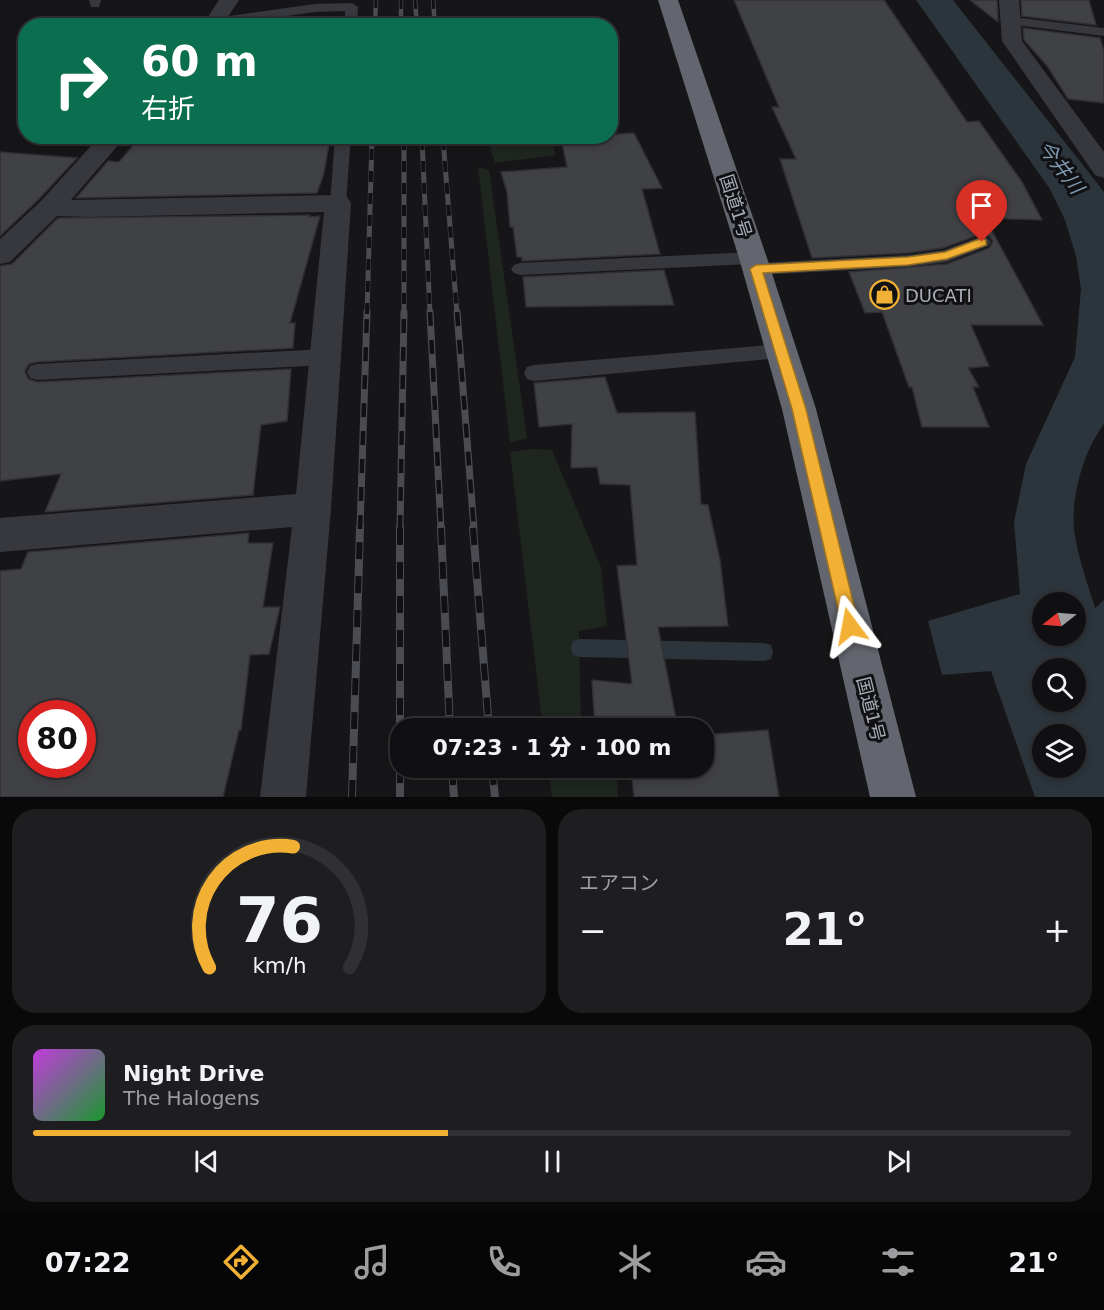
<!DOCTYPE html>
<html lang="ja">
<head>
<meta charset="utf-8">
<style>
  body { margin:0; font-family:"DejaVu Sans","Noto Sans JP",sans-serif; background:#1e1e20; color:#f1f3f6; height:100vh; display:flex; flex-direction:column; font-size:22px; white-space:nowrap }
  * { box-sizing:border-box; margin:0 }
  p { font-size:20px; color:#9c9d9f }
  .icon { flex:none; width:33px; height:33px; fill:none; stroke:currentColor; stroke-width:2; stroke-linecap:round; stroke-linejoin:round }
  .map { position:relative; height:797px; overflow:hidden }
  .drawer { display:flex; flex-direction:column; gap:12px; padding:12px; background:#09090a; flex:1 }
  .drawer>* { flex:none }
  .top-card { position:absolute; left:18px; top:18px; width:600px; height:126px; border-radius:24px; box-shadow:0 3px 9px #0003,0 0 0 2px #303032; background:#0b6e4f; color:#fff; overflow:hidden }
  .needle { width:39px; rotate:253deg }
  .fabs { position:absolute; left:1032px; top:592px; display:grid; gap:12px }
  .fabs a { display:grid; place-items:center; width:54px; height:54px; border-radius:50%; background:#101012; box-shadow:0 3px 9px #0003,0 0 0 2px #303032; font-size:30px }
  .speed { position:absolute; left:18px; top:700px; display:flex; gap:12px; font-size:30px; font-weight:700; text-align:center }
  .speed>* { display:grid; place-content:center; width:78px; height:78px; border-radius:50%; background:#101012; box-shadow:0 3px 9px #0003,0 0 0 2px #303032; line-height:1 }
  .speed .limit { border:9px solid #d22; background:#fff; color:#111 }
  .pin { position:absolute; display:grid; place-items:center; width:51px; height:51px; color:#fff; margin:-62px -26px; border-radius:50% 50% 50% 0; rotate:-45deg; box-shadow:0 0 6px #0007 }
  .pin .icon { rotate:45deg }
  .me { position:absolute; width:66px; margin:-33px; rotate:347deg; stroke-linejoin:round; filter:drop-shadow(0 0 4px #0008) }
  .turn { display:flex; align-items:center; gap:21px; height:126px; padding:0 24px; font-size:27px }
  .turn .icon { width:78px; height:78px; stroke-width:2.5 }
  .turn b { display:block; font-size:42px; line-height:51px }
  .big { font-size:45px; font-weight:800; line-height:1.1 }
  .drawer .tile { flex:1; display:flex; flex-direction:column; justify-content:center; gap:9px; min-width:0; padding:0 21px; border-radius:24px; background:#1e1e20 }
  .drawer .dial { align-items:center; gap:0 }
  .dial svg { height:156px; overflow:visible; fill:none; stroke:#303032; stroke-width:7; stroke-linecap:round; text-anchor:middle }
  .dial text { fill:#f1f3f6; stroke:none }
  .song { display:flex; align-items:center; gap:18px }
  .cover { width:72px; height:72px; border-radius:9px; background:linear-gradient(135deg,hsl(290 70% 55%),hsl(130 70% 35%)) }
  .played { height:6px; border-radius:3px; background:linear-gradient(90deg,#f2b134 40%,#303032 40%) }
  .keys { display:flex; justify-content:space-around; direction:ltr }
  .heat { display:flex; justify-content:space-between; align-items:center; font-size:33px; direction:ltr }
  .drawer .tiles { flex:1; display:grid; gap:12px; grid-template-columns:1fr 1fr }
  .tile:last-child { grid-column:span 2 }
  .trip { position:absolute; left:390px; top:718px; width:324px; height:60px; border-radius:24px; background:#101012; box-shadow:0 3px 9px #0003,0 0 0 2px #303032; font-weight:800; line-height:60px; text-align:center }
  .dock { display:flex; height:96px; justify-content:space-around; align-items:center; background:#060607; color:#9c9d9f }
  .dock .icon { width:42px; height:42px }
  .dock .active { color:#f2b134 }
  .dock b { font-size:27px; color:#f1f3f6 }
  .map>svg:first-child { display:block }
</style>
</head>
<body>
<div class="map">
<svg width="1104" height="797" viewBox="0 0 1104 797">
  <rect width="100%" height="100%" fill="#161618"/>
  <path fill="#1e261f" d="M487,137H550L556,155L495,163Z
    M478,167L489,170L527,438L510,443Z
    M533,449L552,450L601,567L607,626L579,631L581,729H543L510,452Z
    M548,768H601L617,776L618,797H552Z"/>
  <path fill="#2c353c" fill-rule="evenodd" d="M916,0H953L1104,192V424C1083,451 1069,502 1075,536C1079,560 1088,585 1095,608L1104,600V797H1035L991,671L942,675L928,621L1020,594L1014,522L1026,464L1075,357L1081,289L1076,256L1065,220L1050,189ZM1042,603H1076V636H1042ZM1042,669H1076V702H1042ZM1042,735H1076V768H1042Z"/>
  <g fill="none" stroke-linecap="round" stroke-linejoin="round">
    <path fill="#2c353c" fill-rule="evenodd" d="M580,639L764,643L771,645L773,652L771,659L764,661L580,657L573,655L571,648L573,641Z"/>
  </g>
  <path fill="#404145" stroke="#303034" stroke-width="1.5" fill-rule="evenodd" d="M734,0H884L967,122L979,121L1022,182L1042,220L985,218L1043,325H971L989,366L968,368L979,387H973L989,427H922L912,387H909L882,312L865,313L849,272L947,264L989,248L993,241L989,236L981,234L943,248L908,253L812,258L780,159H796L772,107H779Z
    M970,0H997L998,22Z
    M1021,0H1089L1096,25L1022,16Z
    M1023,28L1100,38L1104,51V103L1068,99L1048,67L1024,40Z
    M634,133L662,188L642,189L660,254L522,261V257H517L513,227H510L507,192L501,172L567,167L561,138Z
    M141,136H305L330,138L324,173L317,193L76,198L108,161L119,162Z
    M0,152L77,158L39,199L0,236Z
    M310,215L309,217L320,216L290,323H295L293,348L37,362L29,364L25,371L28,379L37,382L291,369L287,421L261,425L253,495L45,512L61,474L0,481V266L12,264L58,218Z
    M664,270L674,305L526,307L523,277Z
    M605,377L617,413L695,412L701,504L708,505L720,560L728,626L658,627L678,729H595L592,680L632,684L617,566L637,565L630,485L600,484L597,467L571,468L572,424L539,427L534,383Z
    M249,533L248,543H273L263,607H280L269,654L250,655L241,730H239L223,797H0V571L21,569L28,552ZM32,714H82V765H32Z
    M768,730L779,797H634L631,768H704V735Z"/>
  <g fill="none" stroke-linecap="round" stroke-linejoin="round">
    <path fill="#37383d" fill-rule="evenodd" d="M89,0H101L99,7H91Z
      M352,3L358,7L357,26H345V11L315,12L218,26L210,25L209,22L215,18L315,4Z
      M1012,17L1104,28V36L1007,24L1006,21Z
      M335,136H351L346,203L344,207H332L330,203Z
      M982,236L988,238L991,242L988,246L947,262L908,267L756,275L750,273L747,269L751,264L520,275L514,273L511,269L514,265L520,263L753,252L759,254L762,258L758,263L908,255L944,250Z
      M781,344L788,346L791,351L788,356L781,358L534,381L527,379L524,373L527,367L534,365Z
      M325,349L332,352L335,357L332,362L325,365L37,380L30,378L27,372L30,366L37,364Z"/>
    <path fill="#37383d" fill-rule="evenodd" d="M219,0H239L222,26H202Z
      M999,0H1019L1022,41L1104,152V178L1095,175L1002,41Z
      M100,136H126L71,200L338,195L347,197L351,203L331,509L306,797H260L292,527L0,552V518L296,494L324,212L90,217L57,216L10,262L0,264V239L41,201Z"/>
    <path fill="#63666e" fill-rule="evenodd" d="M658,0H678L767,258L816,409L916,797H870L782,409L739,258Z"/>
    <defs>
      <path id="rail-far3" d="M401,0V26
        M415,0L417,26
        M433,0L435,26
        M375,26L376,0
        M404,136V140
        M422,136V140
        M443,136V140
        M372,140V136"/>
      <path id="rail-far2" d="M404,139V314
        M422,139L430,314
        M443,139L457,314
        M367,314L372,139"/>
      <path id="rail-far1" d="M430,312L441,529
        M457,312L474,529
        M360,529L367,312
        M400,529L404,312"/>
      <path id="rail" d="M400,528V797
        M441,528L450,729
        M473,528L489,729
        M452,768L454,797
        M492,768L495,797
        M352,797L360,528"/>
    </defs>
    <use href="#rail-far3" stroke="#4a4c52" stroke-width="4.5"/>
    <use href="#rail-far2" stroke="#4a4c52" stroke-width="5"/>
    <use href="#rail-far1" stroke="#4a4c52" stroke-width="7"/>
    <use href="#rail" stroke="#4a4c52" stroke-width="8"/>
    <use href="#rail-far3" stroke="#111113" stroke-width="3" stroke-dasharray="9" stroke-linecap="butt"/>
    <use href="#rail-far2" stroke="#111113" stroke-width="4" stroke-dasharray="11" stroke-linecap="butt"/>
    <use href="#rail-far1" stroke="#111113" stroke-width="4.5" stroke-dasharray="14" stroke-linecap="butt"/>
    <use href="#rail" stroke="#111113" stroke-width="6" stroke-dasharray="17" stroke-linecap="butt"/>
  </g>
  <path fill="#f2b134" stroke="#9d7322" stroke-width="1.5" d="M982,238L986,240V245L947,259L908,265L763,273L806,409L859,626L856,631L850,634L844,631L842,626L792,409L750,269L756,265L908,257L945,252Z"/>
  <defs>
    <symbol id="shop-ring" viewBox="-11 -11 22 22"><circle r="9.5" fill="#111113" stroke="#f2b134" stroke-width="1.5"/><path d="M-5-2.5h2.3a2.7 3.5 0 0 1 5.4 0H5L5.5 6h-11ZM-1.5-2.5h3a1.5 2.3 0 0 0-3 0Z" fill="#f2b134"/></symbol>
  </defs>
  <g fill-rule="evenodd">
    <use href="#shop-ring" x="868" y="278" width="33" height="33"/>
  </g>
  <g text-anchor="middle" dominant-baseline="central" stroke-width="6" stroke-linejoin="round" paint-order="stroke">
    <g font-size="18" fill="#a8adb8" stroke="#111113">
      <text transform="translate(736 206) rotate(72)">国道1号</text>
      <text transform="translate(871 709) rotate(76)">国道1号</text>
    </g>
    <g font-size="18" fill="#a8adb8" stroke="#111113" text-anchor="start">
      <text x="905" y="295">DUCATI</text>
    </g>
    <g font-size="20" font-style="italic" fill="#7f9bb3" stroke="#111113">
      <text transform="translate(1061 167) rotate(53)">今井川</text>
    </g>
  </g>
</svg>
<div class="fabs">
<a><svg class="needle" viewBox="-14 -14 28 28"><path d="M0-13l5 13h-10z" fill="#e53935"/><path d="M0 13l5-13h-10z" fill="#9c9d9f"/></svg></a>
<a><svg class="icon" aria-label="search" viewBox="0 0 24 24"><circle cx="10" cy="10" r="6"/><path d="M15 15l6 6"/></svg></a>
<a><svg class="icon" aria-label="layers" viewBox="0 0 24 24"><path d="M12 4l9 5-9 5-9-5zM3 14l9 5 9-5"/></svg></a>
</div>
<div class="speed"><div class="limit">80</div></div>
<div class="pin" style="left:982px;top:242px;background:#d93025"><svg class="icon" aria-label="arrive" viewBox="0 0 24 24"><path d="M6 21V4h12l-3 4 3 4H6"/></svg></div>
<svg class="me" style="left:850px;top:626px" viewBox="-20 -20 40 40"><path d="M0-17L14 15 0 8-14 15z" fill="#f2b134" stroke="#fff" stroke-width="4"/></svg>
<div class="trip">07:23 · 1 分 · 100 m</div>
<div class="top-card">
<div class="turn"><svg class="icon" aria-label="right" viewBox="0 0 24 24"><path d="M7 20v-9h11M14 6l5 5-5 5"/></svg><div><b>60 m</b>右折</div></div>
</div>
</div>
<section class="drawer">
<div class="tiles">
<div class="tile dial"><svg viewBox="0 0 100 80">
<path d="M14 69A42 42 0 1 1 86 69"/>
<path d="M14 69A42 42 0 0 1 57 7" stroke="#f2b134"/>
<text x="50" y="56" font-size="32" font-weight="700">76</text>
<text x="50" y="72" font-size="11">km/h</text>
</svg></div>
<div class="tile"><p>エアコン</p>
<div class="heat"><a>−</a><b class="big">21°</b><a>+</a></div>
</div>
<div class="tile">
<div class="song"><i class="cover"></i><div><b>Night Drive</b><p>The Halogens</p></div></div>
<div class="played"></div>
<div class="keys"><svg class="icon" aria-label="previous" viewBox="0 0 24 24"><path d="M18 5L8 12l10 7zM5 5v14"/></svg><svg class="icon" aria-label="pause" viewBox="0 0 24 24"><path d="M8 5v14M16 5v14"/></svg><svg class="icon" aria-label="next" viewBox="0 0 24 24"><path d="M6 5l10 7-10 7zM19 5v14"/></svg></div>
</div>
</div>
</section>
<nav class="dock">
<b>07:22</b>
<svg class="icon active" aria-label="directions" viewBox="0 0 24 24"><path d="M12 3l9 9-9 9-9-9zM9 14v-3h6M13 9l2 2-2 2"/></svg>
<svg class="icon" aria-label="music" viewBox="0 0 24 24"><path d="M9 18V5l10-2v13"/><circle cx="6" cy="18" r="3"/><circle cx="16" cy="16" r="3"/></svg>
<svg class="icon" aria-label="phone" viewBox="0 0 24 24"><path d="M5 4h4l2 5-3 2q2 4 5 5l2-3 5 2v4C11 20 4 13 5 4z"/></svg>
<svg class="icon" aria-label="climate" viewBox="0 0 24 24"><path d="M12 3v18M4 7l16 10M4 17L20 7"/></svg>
<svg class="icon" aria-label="car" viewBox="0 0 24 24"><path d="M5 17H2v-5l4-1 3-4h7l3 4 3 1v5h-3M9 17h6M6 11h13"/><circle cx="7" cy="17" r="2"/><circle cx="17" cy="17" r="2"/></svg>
<svg class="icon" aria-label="filters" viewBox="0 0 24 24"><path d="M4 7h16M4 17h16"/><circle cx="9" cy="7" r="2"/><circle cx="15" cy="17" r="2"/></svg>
<b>21°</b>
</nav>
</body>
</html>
